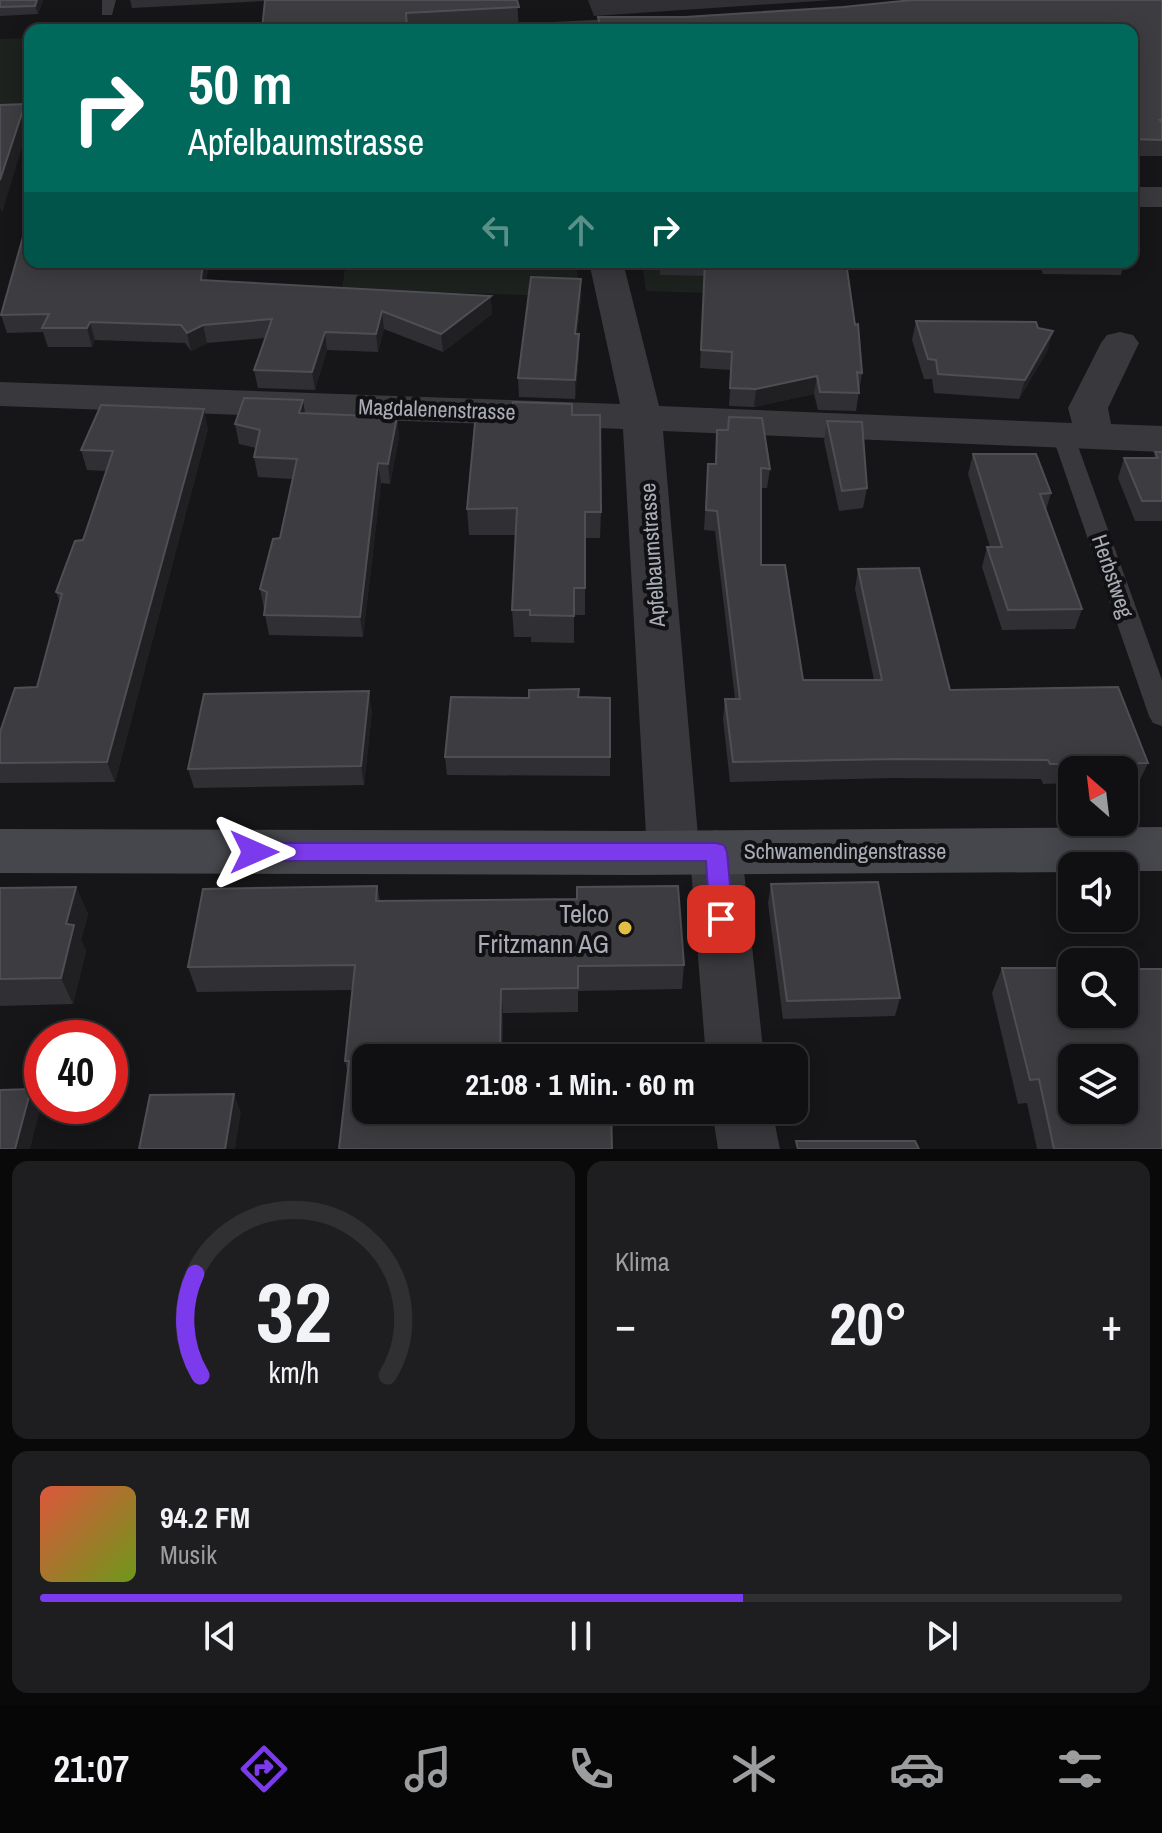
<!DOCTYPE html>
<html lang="de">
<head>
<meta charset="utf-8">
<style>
  body { margin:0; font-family:"Archivo Narrow",sans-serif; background:#1e1e20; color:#f1f3f6; height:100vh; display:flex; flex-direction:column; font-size:30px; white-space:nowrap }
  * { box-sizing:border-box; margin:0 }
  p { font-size:26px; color:#9c9d9f }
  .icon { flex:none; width:44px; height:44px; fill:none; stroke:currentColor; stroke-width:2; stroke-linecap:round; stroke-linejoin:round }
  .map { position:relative; height:1149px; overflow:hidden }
  .side { display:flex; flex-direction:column; gap:12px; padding:12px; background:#09090a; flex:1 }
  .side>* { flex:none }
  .banner { position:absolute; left:24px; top:24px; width:1114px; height:244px; border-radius:16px; box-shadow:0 4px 20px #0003,0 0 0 2px #303032; background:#00695c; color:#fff; overflow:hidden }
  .needle { width:52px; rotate:332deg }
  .controls { position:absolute; left:1058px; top:756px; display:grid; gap:16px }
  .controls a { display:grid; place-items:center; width:80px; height:80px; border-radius:16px; background:#101012; box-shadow:0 4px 20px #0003,0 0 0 2px #303032; font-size:40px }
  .speed { position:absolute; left:24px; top:1020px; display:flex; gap:16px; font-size:40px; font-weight:700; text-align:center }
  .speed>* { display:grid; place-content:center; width:104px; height:104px; border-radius:50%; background:#101012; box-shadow:0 4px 20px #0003,0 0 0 2px #303032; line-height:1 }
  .speed .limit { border:12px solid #d22; background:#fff; color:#111 }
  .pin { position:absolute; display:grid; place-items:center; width:68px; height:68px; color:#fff; margin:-34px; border-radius:16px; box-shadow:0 4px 12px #0006 }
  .me { position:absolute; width:88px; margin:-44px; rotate:90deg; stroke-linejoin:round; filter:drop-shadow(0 0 6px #0008) }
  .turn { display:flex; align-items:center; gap:28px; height:168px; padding:0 32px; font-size:36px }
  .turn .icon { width:104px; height:104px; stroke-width:2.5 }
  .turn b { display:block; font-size:56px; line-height:68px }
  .lanes { display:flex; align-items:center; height:76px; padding:0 32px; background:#0003; justify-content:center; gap:40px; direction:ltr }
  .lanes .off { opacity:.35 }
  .big { font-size:60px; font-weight:700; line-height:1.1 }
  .side .tile { flex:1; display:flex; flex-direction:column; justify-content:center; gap:12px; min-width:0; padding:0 28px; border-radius:16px; background:#1e1e20 }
  .side .dial { align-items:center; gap:0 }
  .dial svg { height:208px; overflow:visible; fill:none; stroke:#303032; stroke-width:7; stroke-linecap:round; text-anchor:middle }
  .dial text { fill:#f1f3f6; stroke:none }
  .song { display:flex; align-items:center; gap:24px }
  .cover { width:96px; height:96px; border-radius:12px; background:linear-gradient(135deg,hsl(10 70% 55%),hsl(80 70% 35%)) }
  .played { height:8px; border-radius:4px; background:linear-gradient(90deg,#7c3aed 65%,#303032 65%) }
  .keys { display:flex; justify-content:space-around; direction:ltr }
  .heat { display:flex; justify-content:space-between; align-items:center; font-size:44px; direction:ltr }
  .side .tiles { flex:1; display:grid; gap:12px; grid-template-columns:1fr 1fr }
  .tile:last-child { grid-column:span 2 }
  .trip { position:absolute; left:352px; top:1044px; width:456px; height:80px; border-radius:16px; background:#101012; box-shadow:0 4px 20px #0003,0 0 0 2px #303032; font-weight:700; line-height:80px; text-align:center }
  .menu { display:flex; height:128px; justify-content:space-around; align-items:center; background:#060607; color:#9c9d9f }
  .menu .icon { width:56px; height:56px }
  .menu .active { color:#7c3aed }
  .menu b { font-size:36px; color:#f1f3f6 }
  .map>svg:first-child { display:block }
</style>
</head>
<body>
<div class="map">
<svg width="1162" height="1149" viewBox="0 0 1162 1149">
  <rect width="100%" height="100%" fill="#161618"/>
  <path fill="#1d221e" d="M30,38V116L0,118V39Z
    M346,262H575L582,297L342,289Z
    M642,262H659L660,275L723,276L771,295L646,291Z"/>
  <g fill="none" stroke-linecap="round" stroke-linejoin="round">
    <path fill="#38383d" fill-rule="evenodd" d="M102,0H116L112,15H102Z
      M1063,428L1071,430L1074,435L1162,680V726L1153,723L1149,716L1052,435L1055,430Z"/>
    <path fill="#38383d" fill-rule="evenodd" d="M658,17L668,19L672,25L668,30H538L542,24L552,22Z
      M1132,187H1162V207H1132Z
      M589,262H623L659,406L1072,423L1068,408L1101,343L1107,335L1120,332L1133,335L1139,343L1108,408L1111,424L1162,426V452L663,431L698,836L716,830L734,836L742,852L764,1058H706L691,868L673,874L655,868L647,852L623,429L0,406V382L620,404Z
      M712,1110H772L780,1149H718Z"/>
    <path fill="#46474c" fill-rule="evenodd" d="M1162,827V871H1124V866H1072V872L634,875L0,873V829L634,831Z"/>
  </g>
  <path fill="#302f33" d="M0,0H43L38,14L0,16Z
    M130,0H517L519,30H262L265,1L132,8Z
    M588,0H832L594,16Z
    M1162,0V156H1132V30H598V17H685L843,7Z
    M30,262H209L206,281L492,314L443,352L384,329L378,352L327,350L315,390L258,388L254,370L265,338L207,343L191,351L185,343L95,340L92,347H48L43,332L7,333L1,315Z
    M659,262H846L862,373L856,411L818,410L814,394L754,407L729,406L731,370L700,368L704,276L660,275Z
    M1038,262H1124L1121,275L1043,274Z
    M581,298L577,334H579V354L575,399L519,397L518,378Z
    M916,321L1038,328L1048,350L1019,399L934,393L932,379H924L912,340Z
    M303,400L305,414L397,417L399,437L390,484L381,483L363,637L269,635L260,589L280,538L292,479L258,477L254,457L256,448L239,444L235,424Z
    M573,415L601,512L600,538H585V615H574V643L531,642V637H514L512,610L516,535H469L467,509Z
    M827,421L867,488L863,508L839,511L824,441Z
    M208,429L115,782L0,783V732L37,687L60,603L56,592L83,540L106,471L87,470L81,450Z
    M717,430L770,469L767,488H761V565L803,680H874L855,589L858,569L950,690L1148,763L1139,782L1124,783V770H1072V783L1043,784L1041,779L891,778L730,782L723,719L725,699H735L715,531L704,530L708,464H715Z
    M1155,452H1162V521H1135L1118,478L1124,458H1154Z
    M973,454L1051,493L1046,510L1082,609L1075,629L1002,630L982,567L987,547H990L968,474Z
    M579,697L610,757V776L447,775L445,757Z
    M372,711L364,785L194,788L188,769Z
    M771,884L900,998L895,1016L783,1019L768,903Z
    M377,886L380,901L577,899V887L678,886L684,965L682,989L578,991V1012L503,1013L502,1058H366V1110H611L612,1149H339L348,1074L345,1061L352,990L197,992L188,967L203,889Z
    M76,887L88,914L81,940L86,951L73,1004L0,1006V888Z
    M1002,968L1162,1149H1037L1027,1103L1018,1104L992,993Z"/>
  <path fill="#202022" d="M37,0H43L38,14L35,6Z
    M25,104L30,122L2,213L0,208V180Z
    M203,262H209L204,298L201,280Z
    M581,279V298L575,354V334Z
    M491,296L492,314L443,352L441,334Z
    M382,311L384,329L378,352L376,334Z
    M90,322L95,340L92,347L87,328Z
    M203,325L207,343L191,351L187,333Z
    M1053,331L1048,350L1019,399L1025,380Z
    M325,332L327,350L315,390L312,372Z
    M579,334V354L575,399V380Z
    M817,376L814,394L754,407L756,389Z
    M303,400L306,420L299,413Z
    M204,409L208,429L115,782L107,762Z
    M397,417L399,437L390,484L388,464Z
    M378,463L381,483L363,637L360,617Z
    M369,691L372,711L364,785L361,766Z
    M76,887L88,914L81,940L86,951L73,1004L61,978L66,924Z
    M501,989L503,1013L502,1058H500Z
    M31,1089L41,1107L30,1149H15Z
    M234,1094L241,1112L235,1149H225Z"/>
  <path fill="#3d3d41" stroke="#4e4e54" stroke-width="2" fill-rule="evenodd" d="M0,0H37L35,6L0,7Z
    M265,0H517L519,7L406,13L407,30H262Z
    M912,0H1162V120H1160L1162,123V140L1132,139V30H601L598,17H685L843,7Z
    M25,104L0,180V105Z
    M30,212V262H203L201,280L491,296L441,334L382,311L376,334L325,332L312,372L254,370L272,319L203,325L187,333L181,325L90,322L87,328H42L49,314L1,315Z
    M705,262H846L855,325L858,324L862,373L857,372L859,393L820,392L817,376L756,389L730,388L732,352L701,350Z
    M531,277L581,279L575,334H579L575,380L518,378Z
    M916,321L1036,322L1038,328L1053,331L1025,380L938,374L936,360L928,359Z
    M244,398L303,400L299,413L397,417L388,464L378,463L360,617L264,615L267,592L260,589L273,539L280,538L297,459L254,457L260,430L235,424Z
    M513,402L572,404V415H600L601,512H585V588H574V616L530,615V610H512L517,508L467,509L476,412H512Z
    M101,405L204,409L107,762L0,763V732L15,688L37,687L62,594L56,592L75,541L83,540L113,451L81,450Z
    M729,417L762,418L770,469L761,468V565H785L803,680H882L858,569L919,568L950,690L1118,687L1148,763L1050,764L1048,760L896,759L733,762L725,699H740L717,511L706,510L708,464H716L717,430H728Z
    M827,421L862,422L867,488L842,491Z
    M1155,452H1162V501H1142L1124,458H1158Z
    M973,454H1036L1051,493L1040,494L1082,609L1008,610L987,547H1002Z
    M579,689L578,697L610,698V757H445L451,697L529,698V690Z
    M369,691L361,766L188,769L204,694Z
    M878,882L900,998L787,1001L771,884Z
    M377,886L376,901L577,899V887L678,886L684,965L578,966V988L501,989L500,1058H366V1110H611L612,1149H339L349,1061H345L355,965L188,967L203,889Z
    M76,887L66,924L74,925L61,978L0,979V888Z
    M1002,968H1072V1014H1124V969H1162V1149H1054L1039,1079L1030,1080ZM1072,1058H1124V1110H1072Z
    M31,1089L15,1149H0V1090Z
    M234,1094L225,1149H139L150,1095Z
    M796,1141H915L919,1149H798Z"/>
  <path fill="#7c3aed" stroke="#51269a" stroke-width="2" d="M254,843H716L724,845L727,852L733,919L729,926L721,929L713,926L710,919L706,861H254L246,858L243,852L246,846Z"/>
  <circle fill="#e2be44" stroke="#111113" stroke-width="3" cx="625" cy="928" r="8"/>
  <g text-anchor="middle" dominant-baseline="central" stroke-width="8" stroke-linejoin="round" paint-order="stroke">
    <g font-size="22" fill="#a9acb7" stroke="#111113">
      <text transform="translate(437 409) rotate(2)">Magdalenenstrasse</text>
      <text transform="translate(652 555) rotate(-94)">Apfelbaumstrasse</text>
      <text transform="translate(1113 576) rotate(71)">Herbstweg</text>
      <text x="845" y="851">Schwamendingenstrasse</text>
    </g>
    <g font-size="26" fill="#a9acb7" stroke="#111113" text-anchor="end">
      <text x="609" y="913">Telco<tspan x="609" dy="30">Fritzmann AG</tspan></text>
    </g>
  </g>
</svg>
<div class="controls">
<a><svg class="needle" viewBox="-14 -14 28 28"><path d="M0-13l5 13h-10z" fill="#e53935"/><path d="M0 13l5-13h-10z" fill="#9c9d9f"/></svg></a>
<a><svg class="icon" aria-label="sound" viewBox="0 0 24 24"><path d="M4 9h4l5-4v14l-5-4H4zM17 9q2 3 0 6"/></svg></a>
<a><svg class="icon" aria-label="search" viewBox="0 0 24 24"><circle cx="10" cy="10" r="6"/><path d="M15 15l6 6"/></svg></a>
<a><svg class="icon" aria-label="layers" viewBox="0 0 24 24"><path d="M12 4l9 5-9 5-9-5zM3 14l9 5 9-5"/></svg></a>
</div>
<div class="speed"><div class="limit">40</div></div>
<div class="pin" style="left:721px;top:919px;background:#d93025"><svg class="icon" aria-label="arrive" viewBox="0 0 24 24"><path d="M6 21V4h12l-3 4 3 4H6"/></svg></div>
<svg class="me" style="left:254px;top:852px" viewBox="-20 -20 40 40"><path d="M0-17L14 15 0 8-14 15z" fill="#7c3aed" stroke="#fff" stroke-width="4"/></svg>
<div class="trip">21:08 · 1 Min. · 60 m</div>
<div class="banner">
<div class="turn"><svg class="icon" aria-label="right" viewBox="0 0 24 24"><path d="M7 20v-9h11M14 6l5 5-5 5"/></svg><div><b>50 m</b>Apfelbaumstrasse</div></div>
<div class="lanes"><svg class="icon off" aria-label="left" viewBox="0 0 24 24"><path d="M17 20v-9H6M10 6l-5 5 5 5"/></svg><svg class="icon off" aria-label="ahead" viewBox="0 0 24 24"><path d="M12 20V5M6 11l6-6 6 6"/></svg><svg class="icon" aria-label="right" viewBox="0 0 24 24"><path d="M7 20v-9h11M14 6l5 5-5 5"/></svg></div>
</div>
</div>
<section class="side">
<div class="tiles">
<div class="tile dial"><svg viewBox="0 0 100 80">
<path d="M14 69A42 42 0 1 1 86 69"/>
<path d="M14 69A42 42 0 0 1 12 30" stroke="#7c3aed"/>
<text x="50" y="56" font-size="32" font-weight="700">32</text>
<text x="50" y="72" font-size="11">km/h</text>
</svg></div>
<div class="tile"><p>Klima</p>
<div class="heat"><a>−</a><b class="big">20°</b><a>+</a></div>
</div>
<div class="tile">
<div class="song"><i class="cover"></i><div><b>94.2 FM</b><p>Musik</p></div></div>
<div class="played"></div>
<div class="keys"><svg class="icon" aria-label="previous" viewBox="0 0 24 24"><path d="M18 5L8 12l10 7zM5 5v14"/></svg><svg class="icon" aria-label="pause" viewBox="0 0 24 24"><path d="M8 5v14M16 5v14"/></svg><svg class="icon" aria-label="next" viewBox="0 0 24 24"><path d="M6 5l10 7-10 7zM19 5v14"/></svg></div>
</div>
</div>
</section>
<nav class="menu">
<b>21:07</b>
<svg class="icon active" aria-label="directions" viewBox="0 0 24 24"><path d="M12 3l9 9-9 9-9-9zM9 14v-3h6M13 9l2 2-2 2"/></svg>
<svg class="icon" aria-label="music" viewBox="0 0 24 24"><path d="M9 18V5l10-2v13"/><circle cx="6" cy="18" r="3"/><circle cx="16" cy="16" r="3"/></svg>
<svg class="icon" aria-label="phone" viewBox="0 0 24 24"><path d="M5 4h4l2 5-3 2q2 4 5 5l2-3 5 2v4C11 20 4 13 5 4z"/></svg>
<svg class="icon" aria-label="climate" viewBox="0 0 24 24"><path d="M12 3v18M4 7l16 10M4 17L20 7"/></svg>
<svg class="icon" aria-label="car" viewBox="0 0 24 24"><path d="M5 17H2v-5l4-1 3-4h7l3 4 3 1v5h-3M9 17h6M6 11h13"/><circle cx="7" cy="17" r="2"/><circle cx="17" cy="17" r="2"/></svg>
<svg class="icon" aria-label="filters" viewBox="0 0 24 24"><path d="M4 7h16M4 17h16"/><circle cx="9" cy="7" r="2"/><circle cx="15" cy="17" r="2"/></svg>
</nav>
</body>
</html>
